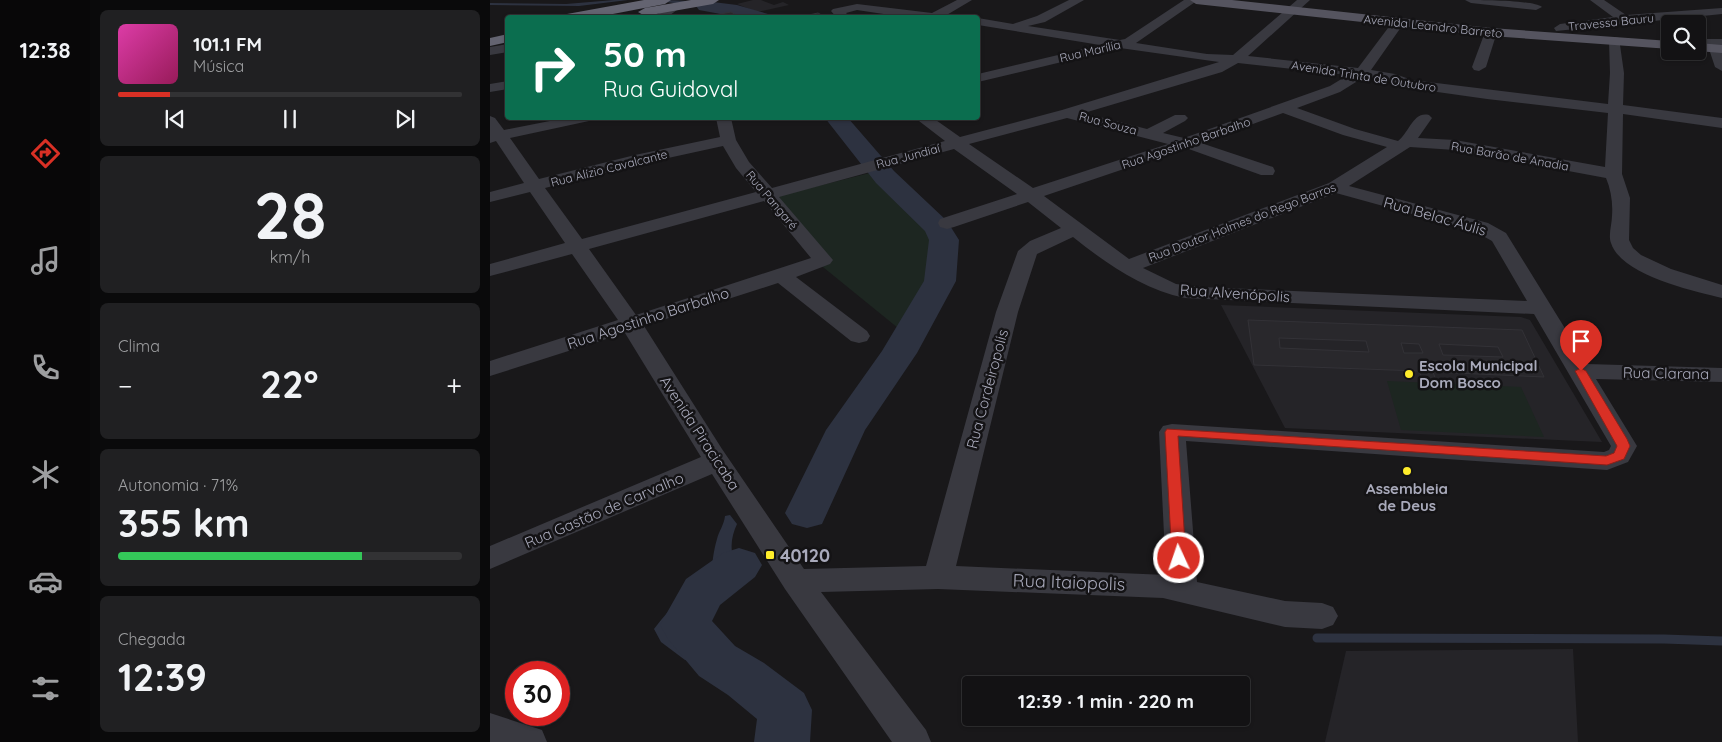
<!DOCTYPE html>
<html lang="pt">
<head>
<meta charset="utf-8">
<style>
  body { margin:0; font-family:Quicksand,sans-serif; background:#202022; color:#f1f3f6; height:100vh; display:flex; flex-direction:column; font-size:19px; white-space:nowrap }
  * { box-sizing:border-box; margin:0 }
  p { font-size:16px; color:#9d9ea0 }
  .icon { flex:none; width:28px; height:28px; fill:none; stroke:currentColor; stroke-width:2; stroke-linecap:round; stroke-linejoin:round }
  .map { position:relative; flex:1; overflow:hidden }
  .details { display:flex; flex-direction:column; gap:10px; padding:10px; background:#0a0a0b; width:400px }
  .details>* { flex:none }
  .top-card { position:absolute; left:15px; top:15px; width:475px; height:105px; border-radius:5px; box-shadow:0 1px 4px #0004,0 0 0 1px #323234; background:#0b6e4f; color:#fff; overflow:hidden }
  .buttons { position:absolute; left:1171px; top:15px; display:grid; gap:10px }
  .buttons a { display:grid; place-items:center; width:45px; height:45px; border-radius:5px; background:#131214; box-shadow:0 1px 4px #0004,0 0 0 1px #323234; font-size:25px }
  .speed { position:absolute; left:15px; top:661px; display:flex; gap:10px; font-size:25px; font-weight:700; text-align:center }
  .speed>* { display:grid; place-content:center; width:65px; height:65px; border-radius:50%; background:#131214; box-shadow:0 1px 4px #0004,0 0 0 1px #323234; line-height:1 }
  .speed .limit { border:8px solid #d22; background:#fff; color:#111 }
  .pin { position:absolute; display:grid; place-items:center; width:42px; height:42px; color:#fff; margin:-51px -21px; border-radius:50% 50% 50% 0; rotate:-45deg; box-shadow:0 0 5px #0007 }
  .pin .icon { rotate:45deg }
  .me { position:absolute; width:55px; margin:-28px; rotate:357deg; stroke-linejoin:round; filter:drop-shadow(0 0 4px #0008) }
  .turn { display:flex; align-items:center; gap:18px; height:105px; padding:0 15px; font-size:22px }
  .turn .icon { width:65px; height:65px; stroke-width:2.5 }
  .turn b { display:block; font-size:35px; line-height:42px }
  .big { font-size:38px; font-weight:700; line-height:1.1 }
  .details .tile { flex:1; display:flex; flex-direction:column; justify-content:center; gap:8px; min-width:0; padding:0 18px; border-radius:8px; background:#202022 }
  .details .dial { align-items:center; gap:0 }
  .dial b { font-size:65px; line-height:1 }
  .song { display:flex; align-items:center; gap:15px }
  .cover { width:60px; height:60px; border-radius:8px; background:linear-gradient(135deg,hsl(320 70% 55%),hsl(330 70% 35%)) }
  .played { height:5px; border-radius:2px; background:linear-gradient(90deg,#d93025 15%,#323234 15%) }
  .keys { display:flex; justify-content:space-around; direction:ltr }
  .heat { display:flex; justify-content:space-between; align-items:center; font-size:28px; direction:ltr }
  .charge { height:8px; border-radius:4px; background:linear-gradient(90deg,#34c759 71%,#323234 0) }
  .trip { position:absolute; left:472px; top:676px; width:288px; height:50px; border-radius:5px; background:#131214; box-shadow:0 1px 4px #0004,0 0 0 1px #323234; font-weight:700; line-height:50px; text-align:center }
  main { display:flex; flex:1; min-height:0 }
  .menu { display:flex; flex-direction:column; width:90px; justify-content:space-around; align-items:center; background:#080708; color:#9d9ea0 }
  .menu .icon { width:35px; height:35px }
  .menu .selected { color:#d93025 }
  .menu b { font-size:22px; color:#f1f3f6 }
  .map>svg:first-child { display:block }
</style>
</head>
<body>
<main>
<nav class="menu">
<b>12:38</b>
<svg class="icon selected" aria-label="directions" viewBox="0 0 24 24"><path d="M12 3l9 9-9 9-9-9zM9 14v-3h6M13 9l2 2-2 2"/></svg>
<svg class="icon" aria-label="music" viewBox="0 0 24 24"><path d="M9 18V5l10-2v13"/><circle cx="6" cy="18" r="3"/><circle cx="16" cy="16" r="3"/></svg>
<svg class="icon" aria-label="phone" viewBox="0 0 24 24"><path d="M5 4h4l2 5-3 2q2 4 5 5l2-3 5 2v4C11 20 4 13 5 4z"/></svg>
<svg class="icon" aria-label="climate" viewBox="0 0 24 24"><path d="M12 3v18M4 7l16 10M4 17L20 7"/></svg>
<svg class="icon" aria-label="car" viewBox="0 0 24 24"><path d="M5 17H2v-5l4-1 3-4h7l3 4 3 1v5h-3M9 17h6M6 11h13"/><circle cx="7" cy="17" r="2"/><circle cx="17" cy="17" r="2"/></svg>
<svg class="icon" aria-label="filters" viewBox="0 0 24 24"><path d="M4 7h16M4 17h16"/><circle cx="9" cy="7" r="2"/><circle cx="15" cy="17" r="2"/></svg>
</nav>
<section class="details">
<div class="tile">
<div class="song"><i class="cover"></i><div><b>101.1 FM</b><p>Música</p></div></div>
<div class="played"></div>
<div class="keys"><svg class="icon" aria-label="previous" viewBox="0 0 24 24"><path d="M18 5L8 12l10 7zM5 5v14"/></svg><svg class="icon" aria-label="pause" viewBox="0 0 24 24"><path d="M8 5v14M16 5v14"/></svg><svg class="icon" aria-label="next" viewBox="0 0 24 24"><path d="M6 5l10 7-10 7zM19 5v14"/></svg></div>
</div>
<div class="tile dial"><b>28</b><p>km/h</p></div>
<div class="tile"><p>Clima</p>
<div class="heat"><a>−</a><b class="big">22°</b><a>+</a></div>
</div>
<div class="tile"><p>Autonomia · 71%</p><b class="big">355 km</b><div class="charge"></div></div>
<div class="tile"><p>Chegada</p><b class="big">12:39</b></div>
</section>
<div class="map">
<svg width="1232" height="742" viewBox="0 0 1232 742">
  <rect width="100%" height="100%" fill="#19181a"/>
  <path fill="#252428" d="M263,0H271L284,5L293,2L299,5L267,12L247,4Z
    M731,305L1031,317L1040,320L1112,442L795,428Z
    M1083,649L1088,742H835L856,651Z"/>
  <path fill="#1d2621" d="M380,173L447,227L436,280L408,328L328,263L284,197Z
    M897,381L1031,387L1054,437L911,430Z"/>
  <path fill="#2d3240" d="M124,0H138L89,6L0,5V3L76,4Z
    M161,0C197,0 234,2 269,14L259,15L243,11Z
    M240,515L247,524C242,535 240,545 243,557C245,564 248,569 246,577L196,610L191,625L198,640L209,652L233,659L288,698L295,706L296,742H277V714L270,699L237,676L209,663L195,660L171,642L164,629C172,619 179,609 189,602C200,594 211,589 221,579C222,566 223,552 227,539C229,531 234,525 235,516Z"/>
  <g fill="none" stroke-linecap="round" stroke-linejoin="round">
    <path stroke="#2d3240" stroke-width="9" d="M827,638L1174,639L1232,641"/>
    <path fill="#2d3240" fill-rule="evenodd" d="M215,1L247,5L278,14L281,18H252L209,10L206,6L209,2Z
      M335,118H358L404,171L457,221L469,240L466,281L427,353L375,430L332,524L317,528L302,524L295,513L336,430L392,351L434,281L439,240L435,231L386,183Z
      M249,548L265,553L272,565L265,577L230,605L222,621L245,646L274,663L314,693L322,710L320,742H264L267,719L238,695L209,676L178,639L170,625L196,579L233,553Z"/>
  </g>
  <path fill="#29282c" stroke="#333237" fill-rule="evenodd" d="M241,12L251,18H209Z
    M328,13L337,18H305Z
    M758,320L1032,330L1054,377L943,372L947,383H934L929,371L764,365ZM789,338L876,341L879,352L790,348ZM911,343L929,344L933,353H914ZM949,344L1008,347L1013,357L953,355Z"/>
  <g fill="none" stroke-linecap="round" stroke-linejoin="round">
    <path fill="#393940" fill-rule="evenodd" d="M467,0H482L455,16L457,18H420L367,10L356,13L361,18H347L341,11L343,9L367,4L442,13Z
      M579,0H594L555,22L538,26L630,40L635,39L694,0H708L646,43L717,54L743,55L807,0H820L758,56L868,68L904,20L908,19L914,23L881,70L905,74L922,80L1118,104L1120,73L1119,41L1125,37L1129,38L1134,73L1133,105L1232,118V128L1133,114L1132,174L1140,198L1139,240L1143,248L1151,255L1181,269L1232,285V298C1203,291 1131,275 1121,243C1118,235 1122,224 1122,216C1123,203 1121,190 1116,178L965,150L920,147L859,186L998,223L1016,233L1097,364L1232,368V382L1106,379L1147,446L1138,462L1117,470L696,441L707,582L795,601L832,603L843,607L848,616L843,625L832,629L795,627L673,598L448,589L331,592L436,730L441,742H402L295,589L222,474L0,569V546L211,457L135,333L0,376V361L128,320L82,254L0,276V264L75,243L40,192L0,202V192L34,183L6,141L0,143V116L5,118L14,130L75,118H101L99,121L20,138L49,179L145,155L230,137L226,118H241L246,140L259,162L282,188L455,141L429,121L427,118H443L470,137L572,110L729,62L630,48L488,82V74L610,45L488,25V18L523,24L547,16ZM748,63L858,75L840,86L694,138L673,133L695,121L698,118L695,115H685L657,129L594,113L732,72ZM874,77L902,82L919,88L997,99L1118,113L1115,167L965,140L928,138L942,118L939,115C923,111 919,133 908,141L865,129L807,108L850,92ZM793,113L853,135L897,147L839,183L639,259L554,196L696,148L771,175H783L785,171L783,167L711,143ZM577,118L678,144L543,188L479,144ZM233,146L246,168L266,192L92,239L55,188L146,165ZM464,149L527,194L450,219L448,223L450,227L457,229L464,227L538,202L571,228L540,241L528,251L506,312L436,566L314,569L232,449L154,326L288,283L361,341L369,343L377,341L380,336L377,331L306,277L340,264L343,260L289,197ZM846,193L984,231L1002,241L1037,301L711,287L686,284L653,268ZM274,201L321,258L146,315L99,249ZM583,237C617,264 652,289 695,298L1044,314L1121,446L1119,450L1114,452L682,424L673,426L669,432L676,575L466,566L528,312L547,254Z
      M975,0C990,0 1043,0 1052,7L1046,10L981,3Z
      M1100,0H1114L1136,15L1232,8V14L1066,31L1064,28L1070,24L1123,17Z
      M185,4L191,7L176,18H161Z
      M1001,28L1007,32L996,67L989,71L984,70L982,67L995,32Z
      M1208,39H1232V47H1230L1232,50V71L1225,67L1219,49L1220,47H1208Z
      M18,44V52L0,55V47Z
      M18,81V89L0,92V84Z
      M0,713L52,730L57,742H0Z"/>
    <path fill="#55545f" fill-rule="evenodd" d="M700,0H742L1001,28L1180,41V49L1001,36L706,4Z
      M1208,43L1232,45V53L1207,51Z"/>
    <path fill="#646471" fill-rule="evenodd" d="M154,0H181L175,4L102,18H70L77,14Z
      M201,0H229L223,4L155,16L148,12L155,8Z
      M18,34V42L0,46V38Z"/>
  </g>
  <path fill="#d93025" stroke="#8d1f18" d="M1091,368L1096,371L1137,439L1140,446L1134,459L1117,465L688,436L696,558L694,562L689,563L684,562L682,558L675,432L677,429L1116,456L1124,453L1127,446L1085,371Z"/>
  <g fill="#ffed2b" stroke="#141315" stroke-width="2">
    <circle cx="919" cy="374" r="5"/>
    <circle cx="917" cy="471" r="5"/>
    <rect x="275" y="550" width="10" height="10" rx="2.5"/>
  </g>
  <g text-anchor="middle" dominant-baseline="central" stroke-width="5" stroke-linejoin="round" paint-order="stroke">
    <g font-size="12" fill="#a9aabb" stroke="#141315">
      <text transform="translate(1121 22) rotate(-6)">Travessa Bauru</text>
      <text transform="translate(943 26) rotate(6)">Avenida Leandro Barreto</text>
      <text transform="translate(600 51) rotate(-13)">Rua Marília</text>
      <text transform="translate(874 76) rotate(9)">Avenida Trinta de Outubro</text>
      <text transform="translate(618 123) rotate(15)">Rua Souza</text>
      <text transform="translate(696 143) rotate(-19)">Rua Agostinho Barbalho</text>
      <text transform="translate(418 156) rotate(-15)">Rua Jundiaí</text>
      <text transform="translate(1020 156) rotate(10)">Rua Barão de Anadia</text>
      <text transform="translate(119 168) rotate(-14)">Rua Alízio Cavalcante</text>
      <text transform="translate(282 200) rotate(50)">Rua Pangaré</text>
      <text transform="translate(752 222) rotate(-21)">Rua Doutor Holmes do Rego Barros</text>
    </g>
    <g font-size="15" fill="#a9aabb" stroke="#141315">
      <text transform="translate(945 216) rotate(16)">Rua Belac Áulis</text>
      <text transform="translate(745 293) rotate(4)">Rua Alvenópolis</text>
      <text transform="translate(158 318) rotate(-18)">Rua Agostinho Barbalho</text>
      <text transform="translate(1176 373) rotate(1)">Rua Clarana</text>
      <text transform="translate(497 389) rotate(-75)">Rua Cordeiropolis</text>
      <text transform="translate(210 433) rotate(57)">Avenida Piracicaba</text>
      <text transform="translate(114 510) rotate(-23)">Rua Gastão de Carvalho</text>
    </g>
    <g font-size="15" font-weight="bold" fill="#a9aabb" stroke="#141315" text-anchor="start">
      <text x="929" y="365">Escola Municipal<tspan x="929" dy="17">Dom Bosco</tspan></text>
      <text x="917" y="488" text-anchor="middle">Assembleia<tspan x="917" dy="17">de Deus</tspan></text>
    </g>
    <g font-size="18" font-weight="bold" fill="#a9aabb" stroke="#141315" text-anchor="start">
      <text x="290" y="555">40120</text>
    </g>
    <g font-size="18" fill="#a9aabb" stroke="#141315">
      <text transform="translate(579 582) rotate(2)">Rua Itaiopolis</text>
    </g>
  </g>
</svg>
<div class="buttons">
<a><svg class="icon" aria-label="search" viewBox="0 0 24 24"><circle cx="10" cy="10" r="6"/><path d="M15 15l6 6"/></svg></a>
</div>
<div class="speed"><div class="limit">30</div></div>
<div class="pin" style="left:1091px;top:371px;background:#d93025"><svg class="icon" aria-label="arrive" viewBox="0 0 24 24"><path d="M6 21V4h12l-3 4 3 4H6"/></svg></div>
<svg class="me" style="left:689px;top:558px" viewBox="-20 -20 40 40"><circle r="17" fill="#d93025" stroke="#fff" stroke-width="3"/><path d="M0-11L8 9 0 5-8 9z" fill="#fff"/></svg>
<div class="trip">12:39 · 1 min · 220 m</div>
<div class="top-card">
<div class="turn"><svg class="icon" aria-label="right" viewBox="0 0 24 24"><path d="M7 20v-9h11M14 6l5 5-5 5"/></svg><div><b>50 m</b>Rua Guidoval</div></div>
</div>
</div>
</main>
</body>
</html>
